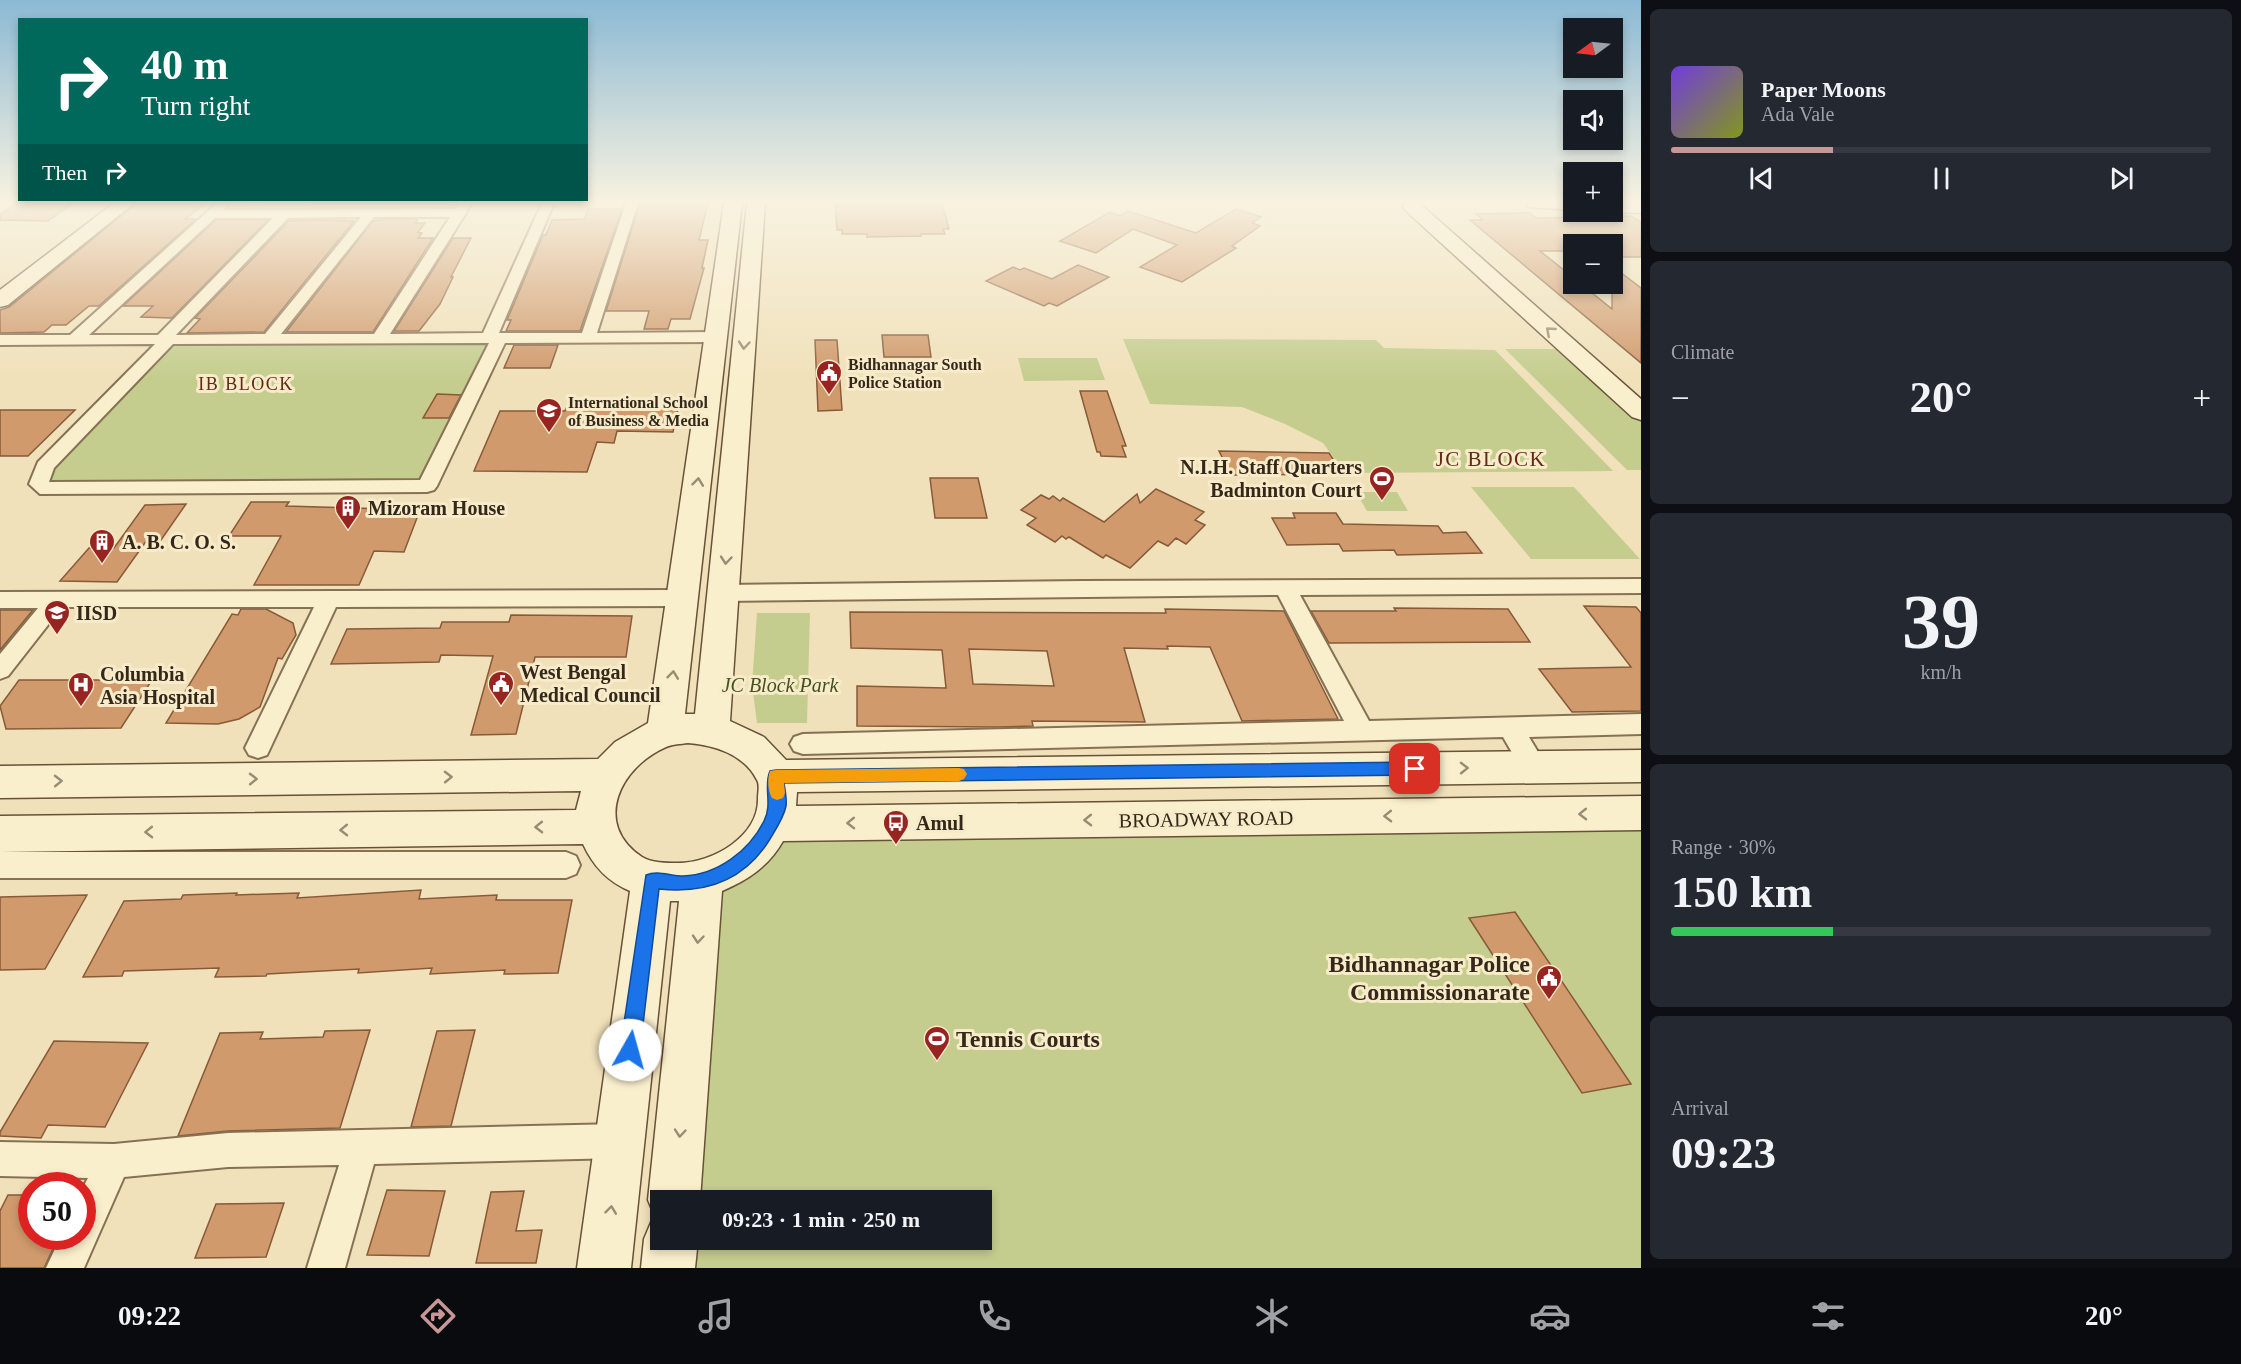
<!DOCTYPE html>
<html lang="en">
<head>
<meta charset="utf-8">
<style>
  body { margin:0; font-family:Georgia,serif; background:#242831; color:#f1f3f6; height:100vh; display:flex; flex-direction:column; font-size:22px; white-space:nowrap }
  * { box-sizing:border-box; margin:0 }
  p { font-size:20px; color:#9ea1a6 }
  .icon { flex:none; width:33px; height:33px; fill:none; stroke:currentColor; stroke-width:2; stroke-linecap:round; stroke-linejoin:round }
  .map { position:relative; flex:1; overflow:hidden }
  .sheet { display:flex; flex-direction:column; gap:9px; padding:9px; background:#0d0f14; width:600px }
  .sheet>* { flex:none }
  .hud { position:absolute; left:18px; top:18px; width:570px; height:183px; border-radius:0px; box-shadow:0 3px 9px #0003; background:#00695c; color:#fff; overflow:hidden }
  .needle { width:39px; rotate:255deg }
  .controls { position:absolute; left:1563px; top:18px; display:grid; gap:12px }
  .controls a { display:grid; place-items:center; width:60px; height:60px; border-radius:0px; background:#171b24; box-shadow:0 3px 9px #0003; font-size:30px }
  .speed { position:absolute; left:18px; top:1172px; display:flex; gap:12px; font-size:30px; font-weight:700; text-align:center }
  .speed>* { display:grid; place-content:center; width:78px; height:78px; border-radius:50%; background:#171b24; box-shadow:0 3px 9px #0003; line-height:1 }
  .speed .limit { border:9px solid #d22; background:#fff; color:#111 }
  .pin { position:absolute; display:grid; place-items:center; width:51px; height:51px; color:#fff; margin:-26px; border-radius:12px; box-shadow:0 3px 9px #0006 }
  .me { position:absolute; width:66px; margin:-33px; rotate:7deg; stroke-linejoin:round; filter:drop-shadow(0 0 4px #0008) }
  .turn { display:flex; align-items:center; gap:21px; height:126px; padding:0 24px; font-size:27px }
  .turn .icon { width:78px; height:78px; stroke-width:2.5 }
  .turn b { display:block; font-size:42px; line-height:51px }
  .then { display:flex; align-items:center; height:57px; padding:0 24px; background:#0003; gap:12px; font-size:22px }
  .big { font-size:45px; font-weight:700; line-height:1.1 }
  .sheet .widget { flex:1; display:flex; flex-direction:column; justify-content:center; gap:9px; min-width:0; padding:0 21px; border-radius:9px; background:#242831 }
  .sheet .dial { align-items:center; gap:0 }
  .dial b { font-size:78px; line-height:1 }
  .song { display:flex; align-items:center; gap:18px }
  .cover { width:72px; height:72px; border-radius:9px; background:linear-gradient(135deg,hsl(260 70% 55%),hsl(70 70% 35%)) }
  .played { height:6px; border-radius:3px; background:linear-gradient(90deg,#c99696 30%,#363941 30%) }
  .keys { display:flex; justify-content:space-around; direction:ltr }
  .heat { display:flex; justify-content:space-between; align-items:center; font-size:33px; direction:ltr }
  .charge { height:9px; border-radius:4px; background:linear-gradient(90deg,#34c759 30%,#363941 0) }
  .trip { position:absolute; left:650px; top:1190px; width:342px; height:60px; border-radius:0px; background:#171b24; box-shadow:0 3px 9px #0003; font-weight:700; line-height:60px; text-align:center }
  .tab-bar { display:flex; height:96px; justify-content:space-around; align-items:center; background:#090b0e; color:#9ea1a6 }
  .tab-bar .icon { width:42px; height:42px }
  .tab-bar .on { color:#c99696 }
  .tab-bar b { font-size:27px; color:#f1f3f6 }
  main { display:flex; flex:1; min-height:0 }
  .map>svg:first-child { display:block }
</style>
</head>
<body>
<main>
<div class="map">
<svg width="1641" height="1268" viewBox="0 0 1641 1268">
  <rect width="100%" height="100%" fill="#f0e1ba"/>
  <path fill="#c4cd8e" d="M1123,339L1376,340L1384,348L1495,350L1613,471L1345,473L1323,443L1285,424L1242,407L1150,404Z
    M168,340L490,341L423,481L56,486L47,480L53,465Z
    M1505,349H1565L1641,417V470H1627Z
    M1018,358H1097L1105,380L1024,381Z
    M1471,487H1574L1640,559H1531Z
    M1356,492H1397L1408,511H1367Z
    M757,613H810L807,723H757L752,685Z
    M1641,824V1268H685L687,1239H981V1200H689L711,890L779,833Z"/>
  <path fill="#d09a6d" stroke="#875a38" stroke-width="1.5" fill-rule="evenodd" d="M17,203H73L48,221L0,220V215Z
    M137,203H205L185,219H196L99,306H89L66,325H52L44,332L0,333V310L9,307Z
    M640,203H708L699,240H708L702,268H704L690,319H671L668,329H644L649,311H606Z
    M835,203H942L949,229H943L945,234H921V236L867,237V234H842V230H837Z
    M588,209H622L580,331H506L511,320H507L543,235H546L552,220L585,219Z
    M1236,209L1261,217L1252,223L1260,226L1232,246L1236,248L1182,282L1140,267L1177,245L1133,229L1096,253L1060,241L1110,212L1120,216L1128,211L1196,233Z
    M1530,213L1536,218L1631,216L1641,222V257H1618L1612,253V244H1600L1574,243V251H1540L1574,278V284H1581L1612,309V266L1641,288V363L1470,220H1483L1476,214Z
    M387,219H418L415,223H425L418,232L422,233L418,238H433L373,332H286L373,221Z
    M216,220H268L172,318L141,317L153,306H123Z
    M316,220L354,221L264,332L187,333L200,319L195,318L289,221Z
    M453,238H471L451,277H453L440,304L419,331H394Z
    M1078,265L1109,277L1057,306L1049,303L1044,306L986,281L1013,267L1020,270L1024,268L1052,279Z
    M882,335H928L931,357H884Z
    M815,340H837L842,410L818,411Z
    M514,345H558L550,368H504Z
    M1080,391H1107L1126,446H1122L1126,457L1101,456L1100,452H1097Z
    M437,394L461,395L449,418H423Z
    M566,408L678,409L673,432L617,431L614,443L597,442L587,472L474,471L500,411H565Z
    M0,410H75L28,456H0Z
    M1219,451L1329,453L1343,474L1231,475Z
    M930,478H978L987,518H935Z
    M1156,489L1204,512L1195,520L1205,525L1186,544L1176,538L1168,546L1158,541L1130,568L1106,555L1103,558L1069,537L1066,539L1062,536L1055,542L1027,525L1036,518L1021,510L1041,495L1049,499L1053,496L1060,501L1063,498L1104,522L1137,494L1140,503Z
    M251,502H289L286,506L420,510L404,552L374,551L359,585H254L281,536H229Z
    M186,504L161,540H147L117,582L60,581L89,548H114L145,505Z
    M1293,513H1336L1343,524L1438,526L1443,533L1466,532L1482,553L1397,555L1394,550L1343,551L1339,544L1287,545L1272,518H1295Z
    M1584,606L1636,607L1641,613V711L1572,712L1539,669L1631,667Z
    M1394,608L1508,609L1530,642L1329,643L1311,611H1396Z
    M241,609H266L293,623L296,635L282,659L278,658L260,707L239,719L218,724L166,723L232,614L238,615Z
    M1165,609L1284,611L1338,719L1242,721L1210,647L1167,646L1168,649L1124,648L1145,722L1032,721L1033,726L997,727L857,726V686L946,688L942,650L851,648L850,612L1166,613ZM969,649L1047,651L1054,686L973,684Z
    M0,610H33L0,650Z
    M511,615L632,616L626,657H535L516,734L471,735L493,656L441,655L439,662L331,664L347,629L440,628L442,622H509Z
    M19,680H152L121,728L6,729L0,706Z
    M421,890L419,899L497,895L496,900H572L558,973L504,974L505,970L430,974L432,968L358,973L359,969L267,974L266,976L215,977L219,968L124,971L122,976L83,977L124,901L181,899L183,895L237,893L236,895L299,893L297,898Z
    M87,895L45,969L0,970V897Z
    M1515,912L1631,1084L1582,1093L1469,918Z
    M370,1030L340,1128L228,1131L178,1136L220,1033L263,1032L260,1039L323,1037L325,1031Z
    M475,1030L451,1126L411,1127L437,1031Z
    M54,1041L148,1043L105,1127L48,1125L41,1138L0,1136V1132Z
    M387,1190L445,1191L429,1256L367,1255Z
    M524,1191L516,1231L542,1230L536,1263H476L491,1192Z
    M8,1195H32V1236H59L44,1268H0V1211Z
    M284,1203L266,1257L195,1258L216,1204Z"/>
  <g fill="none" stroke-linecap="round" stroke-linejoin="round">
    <defs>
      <path id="street" d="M0,203H15L0,213Z
        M217,203H229L224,210L455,209L459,203H471L466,213L390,334L483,333L542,203H554L499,333H582L626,203H638L597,333L716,332L724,337L716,342L505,343L437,486L434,490L427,492L40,494L29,484L38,462L155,344L0,345V335H70ZM361,217L265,334L176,335L288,218ZM374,217H450L374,334H281ZM215,218H273L158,335H89ZM489,343L420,480L49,482L54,468L173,344Z
        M1641,579V593L1300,595L1369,721L1641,714V734L1529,737L1547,767L1543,775L1534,778L1525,775L1503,737L803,754L794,751L790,744L794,737L803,734L1344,721L1278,595L723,601L715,598L712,593L715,588L723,585L1083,581Z
        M683,590L691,593L694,598L691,603L683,606L336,607L267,755L258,758L249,755L245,748L314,607H62L8,676L0,679V654L38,608H0V592Z
        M0,852H566L576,856L580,865L576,874L566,878H0Z
        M619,1124L631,1129L636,1141L631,1153L619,1158L374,1164L345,1268H307L339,1165L228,1167L124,1177L84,1268H46L61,1236H82V1189L88,1178L0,1176V1142L114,1144L228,1133Z"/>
      <path id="secondary" d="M114,203H134L8,305L0,307V290Z
        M724,203H742L685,714H695L747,203H765L730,721L764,737L786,760L1641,750V782L797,792L796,806L1641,796V830L783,841C769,866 748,880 722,891L700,1200H660V1239H698L695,1268H641L644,1239L652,1220L656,1219L648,1200L679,901H670L631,1268H577L630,891C608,882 593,866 583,844L0,852V816L576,810L581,791L0,798V766L598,759L615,742L648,723ZM688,743C714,745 744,754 757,780C760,784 758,793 758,798C759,837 712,863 678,863C666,863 652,863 642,857C592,824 620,767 666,747C673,744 681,744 688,743Z
        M1405,203H1419L1641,399V420L1632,417L1405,210L1403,206Z
        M1526,203H1574V210L1528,207Z
        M1612,203H1641V213L1612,212Z"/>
    </defs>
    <use href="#street" stroke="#877154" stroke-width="4"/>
    <use href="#secondary" stroke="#685137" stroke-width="3"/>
    <use href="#street" fill="#faefcd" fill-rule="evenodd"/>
    <use href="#secondary" fill="#faefcd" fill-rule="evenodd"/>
  </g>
  <defs><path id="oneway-chevron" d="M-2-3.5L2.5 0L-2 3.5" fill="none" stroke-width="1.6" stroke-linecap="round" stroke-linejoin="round" transform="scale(1.5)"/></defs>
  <g stroke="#988c74">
    <use href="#oneway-chevron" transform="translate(1550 331) rotate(-139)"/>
    <use href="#oneway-chevron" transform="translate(744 345) rotate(95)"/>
    <use href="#oneway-chevron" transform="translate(698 482) rotate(-83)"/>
    <use href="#oneway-chevron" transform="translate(726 560) rotate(95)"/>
    <use href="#oneway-chevron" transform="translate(673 675) rotate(-83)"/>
    <use href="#oneway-chevron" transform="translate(1464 768) rotate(-1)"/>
    <use href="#oneway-chevron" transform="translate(448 777) rotate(-1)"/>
    <use href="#oneway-chevron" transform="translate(253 779) rotate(-1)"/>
    <use href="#oneway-chevron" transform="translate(58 781) rotate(-1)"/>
    <use href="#oneway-chevron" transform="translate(1583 814) rotate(179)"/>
    <use href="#oneway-chevron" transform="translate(1388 816) rotate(179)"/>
    <use href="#oneway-chevron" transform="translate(1088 820) rotate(179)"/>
    <use href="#oneway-chevron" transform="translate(851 823) rotate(179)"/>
    <use href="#oneway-chevron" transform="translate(539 827) rotate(179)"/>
    <use href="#oneway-chevron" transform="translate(344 830) rotate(179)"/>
    <use href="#oneway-chevron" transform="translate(149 832) rotate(179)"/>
    <use href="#oneway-chevron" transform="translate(698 939) rotate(95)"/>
    <use href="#oneway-chevron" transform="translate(680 1133) rotate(95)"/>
    <use href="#oneway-chevron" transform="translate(611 1210) rotate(-83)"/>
  </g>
  <linearGradient id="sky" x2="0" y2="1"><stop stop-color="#8bb9d4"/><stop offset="0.53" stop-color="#f8f2e0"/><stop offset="1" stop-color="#f8f2e0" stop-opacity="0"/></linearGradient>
  <rect width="1641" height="380" fill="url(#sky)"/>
  <path fill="#1a73e8" stroke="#114b97" stroke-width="1.5" d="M1415,762L1420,764L1423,769L1420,773L1415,775L784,783C785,790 787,799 786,806C784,817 776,829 770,839C745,880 706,894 659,889L640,1050L637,1057L630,1060L623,1057L620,1050L646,875C658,870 670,876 683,876C717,875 749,851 764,821C773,804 763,786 770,771L776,770Z"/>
  <path fill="#f59e0b" d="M959,768L964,769L967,774L964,779L959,781L784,783L785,793L783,798L777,800L772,798C768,791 767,779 770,771L776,770Z"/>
  <defs>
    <symbol id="civic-pin" viewBox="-11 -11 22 30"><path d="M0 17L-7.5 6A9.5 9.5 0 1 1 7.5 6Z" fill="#982421" stroke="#f7ebc9"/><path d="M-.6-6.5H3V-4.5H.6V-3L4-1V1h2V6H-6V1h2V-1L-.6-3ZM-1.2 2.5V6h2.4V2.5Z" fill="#fff"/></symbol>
    <symbol id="university-pin" viewBox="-11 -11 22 30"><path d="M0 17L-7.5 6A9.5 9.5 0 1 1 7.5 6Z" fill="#982421" stroke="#f7ebc9"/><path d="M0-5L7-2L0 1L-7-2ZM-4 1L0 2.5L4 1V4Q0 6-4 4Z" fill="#fff"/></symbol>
    <symbol id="stadium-pin" viewBox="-11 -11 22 30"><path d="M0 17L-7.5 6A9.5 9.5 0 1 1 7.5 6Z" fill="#982421" stroke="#f7ebc9"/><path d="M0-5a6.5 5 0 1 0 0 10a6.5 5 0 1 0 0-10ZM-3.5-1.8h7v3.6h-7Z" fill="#fff"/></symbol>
    <symbol id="building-pin" viewBox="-11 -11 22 30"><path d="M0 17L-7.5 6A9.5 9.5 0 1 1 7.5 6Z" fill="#982421" stroke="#f7ebc9"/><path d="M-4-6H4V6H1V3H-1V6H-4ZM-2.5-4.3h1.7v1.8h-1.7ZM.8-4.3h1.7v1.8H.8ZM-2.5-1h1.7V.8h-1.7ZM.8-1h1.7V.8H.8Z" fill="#fff"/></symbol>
    <symbol id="hospital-pin" viewBox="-11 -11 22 30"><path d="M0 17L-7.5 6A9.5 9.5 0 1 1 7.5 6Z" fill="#982421" stroke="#f7ebc9"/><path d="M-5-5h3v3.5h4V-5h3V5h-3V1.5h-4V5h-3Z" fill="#fff"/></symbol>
    <symbol id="bus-pin" viewBox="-11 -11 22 30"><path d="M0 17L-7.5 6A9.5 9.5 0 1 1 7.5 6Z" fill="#982421" stroke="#f7ebc9"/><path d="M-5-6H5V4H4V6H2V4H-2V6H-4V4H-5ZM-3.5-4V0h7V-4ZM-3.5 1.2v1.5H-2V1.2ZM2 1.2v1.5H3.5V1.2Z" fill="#fff"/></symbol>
  </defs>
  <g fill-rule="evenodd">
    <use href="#civic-pin" x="814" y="358" width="30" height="40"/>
    <use href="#university-pin" x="534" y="396" width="30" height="40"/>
    <use href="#stadium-pin" x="1367" y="464" width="30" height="40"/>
    <use href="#building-pin" x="333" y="493" width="30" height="40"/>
    <use href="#building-pin" x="87" y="527" width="30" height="40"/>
    <use href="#university-pin" x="42" y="598" width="30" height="40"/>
    <use href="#civic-pin" x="486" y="669" width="30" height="40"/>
    <use href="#hospital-pin" x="66" y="670" width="30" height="40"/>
    <use href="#bus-pin" x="881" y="808" width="30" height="40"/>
    <use href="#civic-pin" x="1534" y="963" width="30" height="40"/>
    <use href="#stadium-pin" x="922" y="1024" width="30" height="40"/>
  </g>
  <g text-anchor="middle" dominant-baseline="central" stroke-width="6" stroke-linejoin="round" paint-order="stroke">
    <g font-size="16" font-weight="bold" fill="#35281a" stroke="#f7ebc9" text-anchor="start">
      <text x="848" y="364">Bidhannagar South<tspan x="848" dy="18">Police Station</tspan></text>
      <text x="568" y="402">International School<tspan x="568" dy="18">of Business &amp; Media</tspan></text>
    </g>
    <g font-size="18" letter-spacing="1.5" fill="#632a17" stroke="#f7ebc9">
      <text x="246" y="384">IB BLOCK</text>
    </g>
    <g font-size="20" font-weight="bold" fill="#35281a" stroke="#f7ebc9" text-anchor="start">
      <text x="1362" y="467" text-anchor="end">N.I.H. Staff Quarters<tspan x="1362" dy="23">Badminton Court</tspan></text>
      <text x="368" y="508">Mizoram House</text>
      <text x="122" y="542">A. B. C. O. S.</text>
      <text x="76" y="613">IISD</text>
      <text x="520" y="672">West Bengal<tspan x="520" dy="23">Medical Council</tspan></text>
      <text x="100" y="674">Columbia<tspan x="100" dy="23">Asia Hospital</tspan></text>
      <text x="916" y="823">Amul</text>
    </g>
    <g font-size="20" font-style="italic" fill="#43521f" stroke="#f7ebc9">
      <text x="780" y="685">JC Block Park</text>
    </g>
    <g font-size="20" fill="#35281a" stroke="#f7ebc9">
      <text transform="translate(1206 819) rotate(-1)">BROADWAY ROAD</text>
    </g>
    <g font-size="21" letter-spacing="1.5" fill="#632a17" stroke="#f7ebc9">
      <text x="1491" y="459">JC BLOCK</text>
    </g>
    <g font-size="24" font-weight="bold" fill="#35281a" stroke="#f7ebc9" text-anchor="end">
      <text x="1530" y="964">Bidhannagar Police<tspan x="1530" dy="28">Commissionarate</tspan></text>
      <text x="956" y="1039" text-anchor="start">Tennis Courts</text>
    </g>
  </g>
</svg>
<div class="controls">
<a><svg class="needle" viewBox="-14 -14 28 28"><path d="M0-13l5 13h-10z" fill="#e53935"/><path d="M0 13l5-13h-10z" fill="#9ea1a6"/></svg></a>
<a><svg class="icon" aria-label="sound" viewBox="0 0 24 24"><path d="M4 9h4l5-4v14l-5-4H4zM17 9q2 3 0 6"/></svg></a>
<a>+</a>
<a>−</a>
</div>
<div class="speed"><div class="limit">50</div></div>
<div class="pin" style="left:1415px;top:769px;background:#d93025"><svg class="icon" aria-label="arrive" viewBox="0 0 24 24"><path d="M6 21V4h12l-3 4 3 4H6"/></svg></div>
<svg class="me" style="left:630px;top:1050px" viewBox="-20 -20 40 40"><circle r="19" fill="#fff"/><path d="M0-13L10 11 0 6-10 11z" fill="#1a73e8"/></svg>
<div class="trip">09:23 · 1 min · 250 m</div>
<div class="hud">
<div class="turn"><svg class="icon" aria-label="right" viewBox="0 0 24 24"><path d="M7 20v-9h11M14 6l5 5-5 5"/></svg><div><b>40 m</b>Turn right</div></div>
<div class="then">Then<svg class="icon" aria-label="right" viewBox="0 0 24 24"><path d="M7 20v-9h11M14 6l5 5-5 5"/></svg></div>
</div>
</div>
<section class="sheet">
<div class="widget">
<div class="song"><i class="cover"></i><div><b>Paper Moons</b><p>Ada Vale</p></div></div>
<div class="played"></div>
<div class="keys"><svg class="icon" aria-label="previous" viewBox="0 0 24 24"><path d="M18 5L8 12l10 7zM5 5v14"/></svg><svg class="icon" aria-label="pause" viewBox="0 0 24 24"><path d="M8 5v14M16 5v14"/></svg><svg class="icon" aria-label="next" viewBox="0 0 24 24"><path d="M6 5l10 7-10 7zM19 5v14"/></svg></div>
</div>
<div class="widget"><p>Climate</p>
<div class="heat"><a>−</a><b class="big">20°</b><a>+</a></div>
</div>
<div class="widget dial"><b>39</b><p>km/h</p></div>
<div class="widget"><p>Range · 30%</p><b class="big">150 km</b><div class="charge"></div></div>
<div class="widget"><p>Arrival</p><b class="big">09:23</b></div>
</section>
</main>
<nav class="tab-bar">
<b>09:22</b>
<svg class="icon on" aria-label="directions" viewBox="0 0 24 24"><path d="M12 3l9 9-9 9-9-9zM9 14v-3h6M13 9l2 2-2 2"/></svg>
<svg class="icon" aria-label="music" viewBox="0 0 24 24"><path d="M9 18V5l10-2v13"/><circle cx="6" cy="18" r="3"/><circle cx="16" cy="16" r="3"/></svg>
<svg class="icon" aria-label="phone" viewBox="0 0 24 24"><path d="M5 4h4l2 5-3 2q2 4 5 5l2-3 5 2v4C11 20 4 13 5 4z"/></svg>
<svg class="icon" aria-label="climate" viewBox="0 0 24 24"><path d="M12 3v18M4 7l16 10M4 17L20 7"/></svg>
<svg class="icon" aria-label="car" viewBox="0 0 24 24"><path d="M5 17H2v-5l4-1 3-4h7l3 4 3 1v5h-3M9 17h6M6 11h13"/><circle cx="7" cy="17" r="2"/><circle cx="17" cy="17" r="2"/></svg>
<svg class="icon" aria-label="filters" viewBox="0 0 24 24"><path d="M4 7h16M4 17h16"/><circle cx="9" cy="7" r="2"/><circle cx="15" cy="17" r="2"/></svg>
<b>20°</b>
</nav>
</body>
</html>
